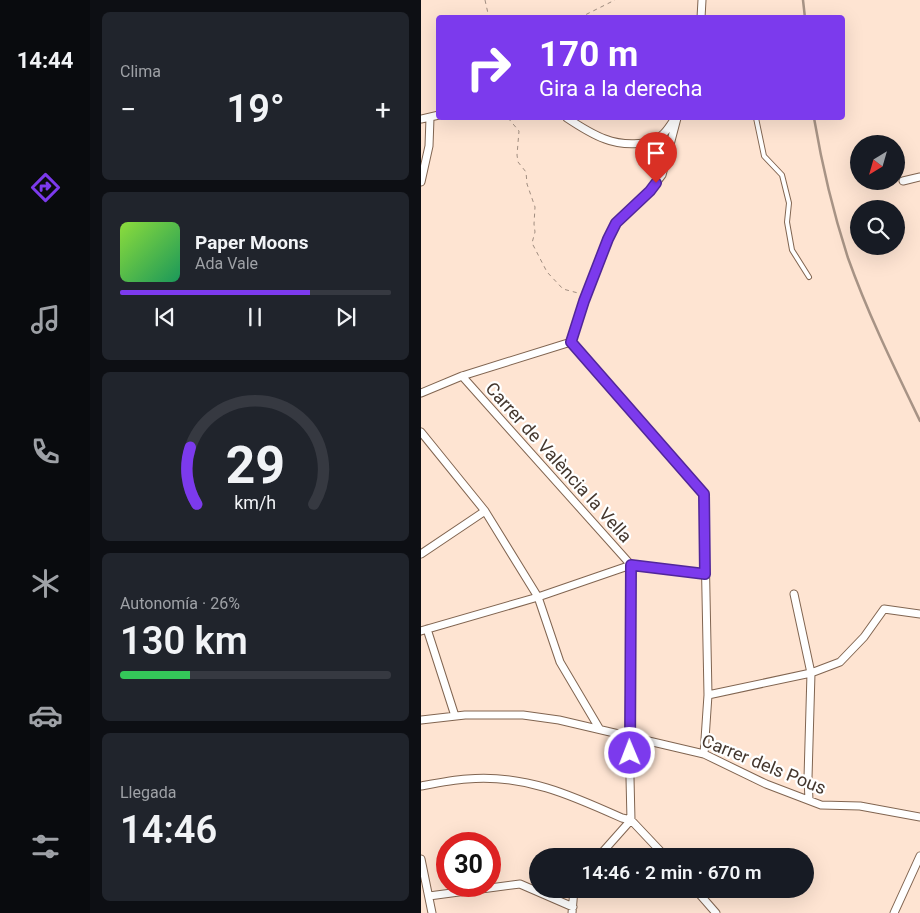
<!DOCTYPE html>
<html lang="es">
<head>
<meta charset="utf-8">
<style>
  body { margin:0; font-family:Roboto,sans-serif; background:#20242c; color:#f1f3f6; height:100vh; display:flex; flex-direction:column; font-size:19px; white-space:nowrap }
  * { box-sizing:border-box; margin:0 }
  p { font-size:16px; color:#9ea1a6 }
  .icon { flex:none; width:28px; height:28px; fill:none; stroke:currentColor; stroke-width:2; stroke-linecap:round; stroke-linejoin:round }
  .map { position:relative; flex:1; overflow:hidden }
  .details { display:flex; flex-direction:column; gap:12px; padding:12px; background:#0d0f14; width:331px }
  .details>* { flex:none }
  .hud { position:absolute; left:15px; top:15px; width:409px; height:105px; border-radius:5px; box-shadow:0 5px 20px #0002; background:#7c3aed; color:#fff; overflow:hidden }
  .needle { width:32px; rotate:217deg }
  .tools { position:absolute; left:429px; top:135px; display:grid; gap:10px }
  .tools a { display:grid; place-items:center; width:55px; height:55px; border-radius:50%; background:#171b24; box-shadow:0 5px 20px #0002; font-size:25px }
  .speed { position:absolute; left:15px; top:832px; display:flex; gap:10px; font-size:25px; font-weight:700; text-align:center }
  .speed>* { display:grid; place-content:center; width:65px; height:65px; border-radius:50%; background:#171b24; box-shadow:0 5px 20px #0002; line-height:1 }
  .speed .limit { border:8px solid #d22; background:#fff; color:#111 }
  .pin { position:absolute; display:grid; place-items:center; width:42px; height:42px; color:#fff; margin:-51px -21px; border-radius:50% 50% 50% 0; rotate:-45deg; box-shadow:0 0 5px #0007 }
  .pin .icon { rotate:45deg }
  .me { position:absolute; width:55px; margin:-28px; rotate:359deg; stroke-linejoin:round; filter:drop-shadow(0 0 4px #0008) }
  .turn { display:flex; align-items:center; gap:18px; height:105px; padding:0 20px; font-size:22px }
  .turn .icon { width:65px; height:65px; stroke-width:2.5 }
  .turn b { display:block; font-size:35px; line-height:42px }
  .big { font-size:38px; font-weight:600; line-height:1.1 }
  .details .tile { flex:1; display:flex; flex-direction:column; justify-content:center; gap:8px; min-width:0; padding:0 18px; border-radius:8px; background:#20242c }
  .details .dial { align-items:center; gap:0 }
  .dial svg { height:130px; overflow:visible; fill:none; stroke:#363941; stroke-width:7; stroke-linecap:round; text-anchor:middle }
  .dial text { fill:#f1f3f6; stroke:none }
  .song { display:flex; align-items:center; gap:15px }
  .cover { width:60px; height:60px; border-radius:8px; background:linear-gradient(135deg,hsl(90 70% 55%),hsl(150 70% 35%)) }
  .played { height:5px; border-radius:2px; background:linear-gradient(90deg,#7c3aed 70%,#363941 70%) }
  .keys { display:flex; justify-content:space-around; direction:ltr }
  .heat { display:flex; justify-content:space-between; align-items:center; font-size:28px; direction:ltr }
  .charge { height:8px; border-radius:4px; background:linear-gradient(90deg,#34c759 26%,#363941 0) }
  .trip { position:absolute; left:108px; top:848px; width:285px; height:50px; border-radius:25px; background:#171b24; box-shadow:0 5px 20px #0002; font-weight:600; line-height:50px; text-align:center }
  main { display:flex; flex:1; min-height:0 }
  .dock { display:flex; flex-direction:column; width:90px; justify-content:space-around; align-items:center; background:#090b0e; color:#9ea1a6 }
  .dock .icon { width:35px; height:35px }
  .dock .current { color:#7c3aed }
  .dock b { font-size:22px; color:#f1f3f6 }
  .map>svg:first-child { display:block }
</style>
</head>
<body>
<main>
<nav class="dock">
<b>14:44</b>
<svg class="icon current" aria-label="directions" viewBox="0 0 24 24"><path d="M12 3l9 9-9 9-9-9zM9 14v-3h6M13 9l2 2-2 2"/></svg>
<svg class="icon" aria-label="music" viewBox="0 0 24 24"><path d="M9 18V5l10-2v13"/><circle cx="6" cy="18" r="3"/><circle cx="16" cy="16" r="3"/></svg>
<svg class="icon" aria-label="phone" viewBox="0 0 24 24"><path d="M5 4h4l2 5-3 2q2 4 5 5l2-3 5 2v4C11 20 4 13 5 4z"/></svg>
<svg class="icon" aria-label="climate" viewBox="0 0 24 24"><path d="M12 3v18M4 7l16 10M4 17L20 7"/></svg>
<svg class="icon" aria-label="car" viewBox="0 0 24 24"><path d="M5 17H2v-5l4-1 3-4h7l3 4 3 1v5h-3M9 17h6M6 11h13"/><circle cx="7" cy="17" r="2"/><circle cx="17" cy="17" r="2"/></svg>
<svg class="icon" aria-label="filters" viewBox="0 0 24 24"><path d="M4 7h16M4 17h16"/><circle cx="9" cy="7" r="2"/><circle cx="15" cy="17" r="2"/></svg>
</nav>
<section class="details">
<div class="tile"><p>Clima</p>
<div class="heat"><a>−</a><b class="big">19°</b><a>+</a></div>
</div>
<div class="tile">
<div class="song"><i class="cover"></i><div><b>Paper Moons</b><p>Ada Vale</p></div></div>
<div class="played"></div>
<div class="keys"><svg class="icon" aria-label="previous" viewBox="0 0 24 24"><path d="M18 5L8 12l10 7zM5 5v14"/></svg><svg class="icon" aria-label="pause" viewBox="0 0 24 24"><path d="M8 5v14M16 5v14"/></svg><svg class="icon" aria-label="next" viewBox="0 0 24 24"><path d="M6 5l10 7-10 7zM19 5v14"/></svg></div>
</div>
<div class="tile dial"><svg viewBox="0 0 100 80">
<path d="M14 69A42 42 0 1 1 86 69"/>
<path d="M14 69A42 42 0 0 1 10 34" stroke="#7c3aed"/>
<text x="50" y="56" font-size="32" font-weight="700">29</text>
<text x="50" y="72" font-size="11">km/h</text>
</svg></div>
<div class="tile"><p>Autonomía · 26%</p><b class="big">130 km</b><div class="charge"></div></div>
<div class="tile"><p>Llegada</p><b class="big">14:46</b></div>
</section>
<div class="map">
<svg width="499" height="913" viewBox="0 0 499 913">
  <rect width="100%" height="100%" fill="#fee4d2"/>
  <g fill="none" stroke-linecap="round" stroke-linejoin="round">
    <defs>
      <path id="lane" d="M335,118L343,156L361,175L368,203L366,222L371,250L388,277"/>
      <path id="street" d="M280,18L281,0
        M146,118C158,126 170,134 184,139C199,145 228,147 241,135C246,131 249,125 253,120
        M0,119L18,115
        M482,181L499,177
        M0,182L8,146L9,118
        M150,342L283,494L287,695L283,754
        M41,376L210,565L208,736L210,820L178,856
        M0,393L41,376L150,342L163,301L187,239L195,223L229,191L241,175L256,118
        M0,432L64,511L117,597L139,662L178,728
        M0,554L64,511
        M373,594L390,673L387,778L388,800
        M6,629L34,716
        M0,631L117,597L210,565L284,574
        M287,695L390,673L419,662L443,637L463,609L499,614
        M0,720L44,715H102L138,720L283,754L345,784L400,805L439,806L499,817
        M0,786C16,783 31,780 46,779C104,774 150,795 201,818L210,820L244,856
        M0,859L11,913
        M274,889L295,913
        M8,896L99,884L152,907
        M151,913L153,889
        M473,913L499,856"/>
    </defs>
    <use href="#lane" stroke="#816551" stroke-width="6"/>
    <use href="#street" stroke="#816551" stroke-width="9"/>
    <path stroke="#a08d80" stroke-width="1" stroke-dasharray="4 4" stroke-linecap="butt" d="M64,0L68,18
      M158,18L194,0
      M87,118L98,131L96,155L97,162L105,172L106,184L114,207L113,224L114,232L111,243L126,272L142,289L157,293"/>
    <use href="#lane" stroke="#fff" stroke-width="4"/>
    <use href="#street" stroke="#fff" stroke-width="7"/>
    <path stroke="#a79385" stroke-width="2.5" d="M382,0L384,18
      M393,118C401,165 412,212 427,258C447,314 473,367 499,421"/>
  </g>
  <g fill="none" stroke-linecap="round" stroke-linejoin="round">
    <defs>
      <path id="route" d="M209,753L210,565L284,574L283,494L150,342L163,301L187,239L195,223L229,191L235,183"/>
    </defs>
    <use href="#route" stroke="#51269a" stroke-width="12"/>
    <use href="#route" stroke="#7c3aed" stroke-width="9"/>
  </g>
  <g text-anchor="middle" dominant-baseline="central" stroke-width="4.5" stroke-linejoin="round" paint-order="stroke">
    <g font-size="18" fill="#44372e" stroke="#fff">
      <text transform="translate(138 462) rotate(48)">Carrer de València la Vella</text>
      <text transform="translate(343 764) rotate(22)">Carrer dels Pous</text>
    </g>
  </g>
</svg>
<div class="tools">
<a><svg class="needle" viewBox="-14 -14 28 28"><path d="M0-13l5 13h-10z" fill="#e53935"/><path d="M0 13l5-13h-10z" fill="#9ea1a6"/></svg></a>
<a><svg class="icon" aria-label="search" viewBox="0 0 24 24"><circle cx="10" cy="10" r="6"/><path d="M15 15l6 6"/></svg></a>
</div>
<div class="speed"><div class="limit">30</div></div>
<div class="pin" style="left:235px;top:183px;background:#d93025"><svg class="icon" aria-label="arrive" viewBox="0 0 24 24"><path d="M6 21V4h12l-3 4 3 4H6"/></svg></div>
<svg class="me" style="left:209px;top:753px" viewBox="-20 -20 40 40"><circle r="17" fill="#7c3aed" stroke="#fff" stroke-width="3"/><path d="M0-11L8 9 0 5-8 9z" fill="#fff"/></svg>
<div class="trip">14:46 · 2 min · 670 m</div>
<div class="hud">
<div class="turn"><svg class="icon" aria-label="right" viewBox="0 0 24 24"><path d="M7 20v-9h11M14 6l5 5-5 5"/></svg><div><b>170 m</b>Gira a la derecha</div></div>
</div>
</div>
</main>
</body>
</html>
